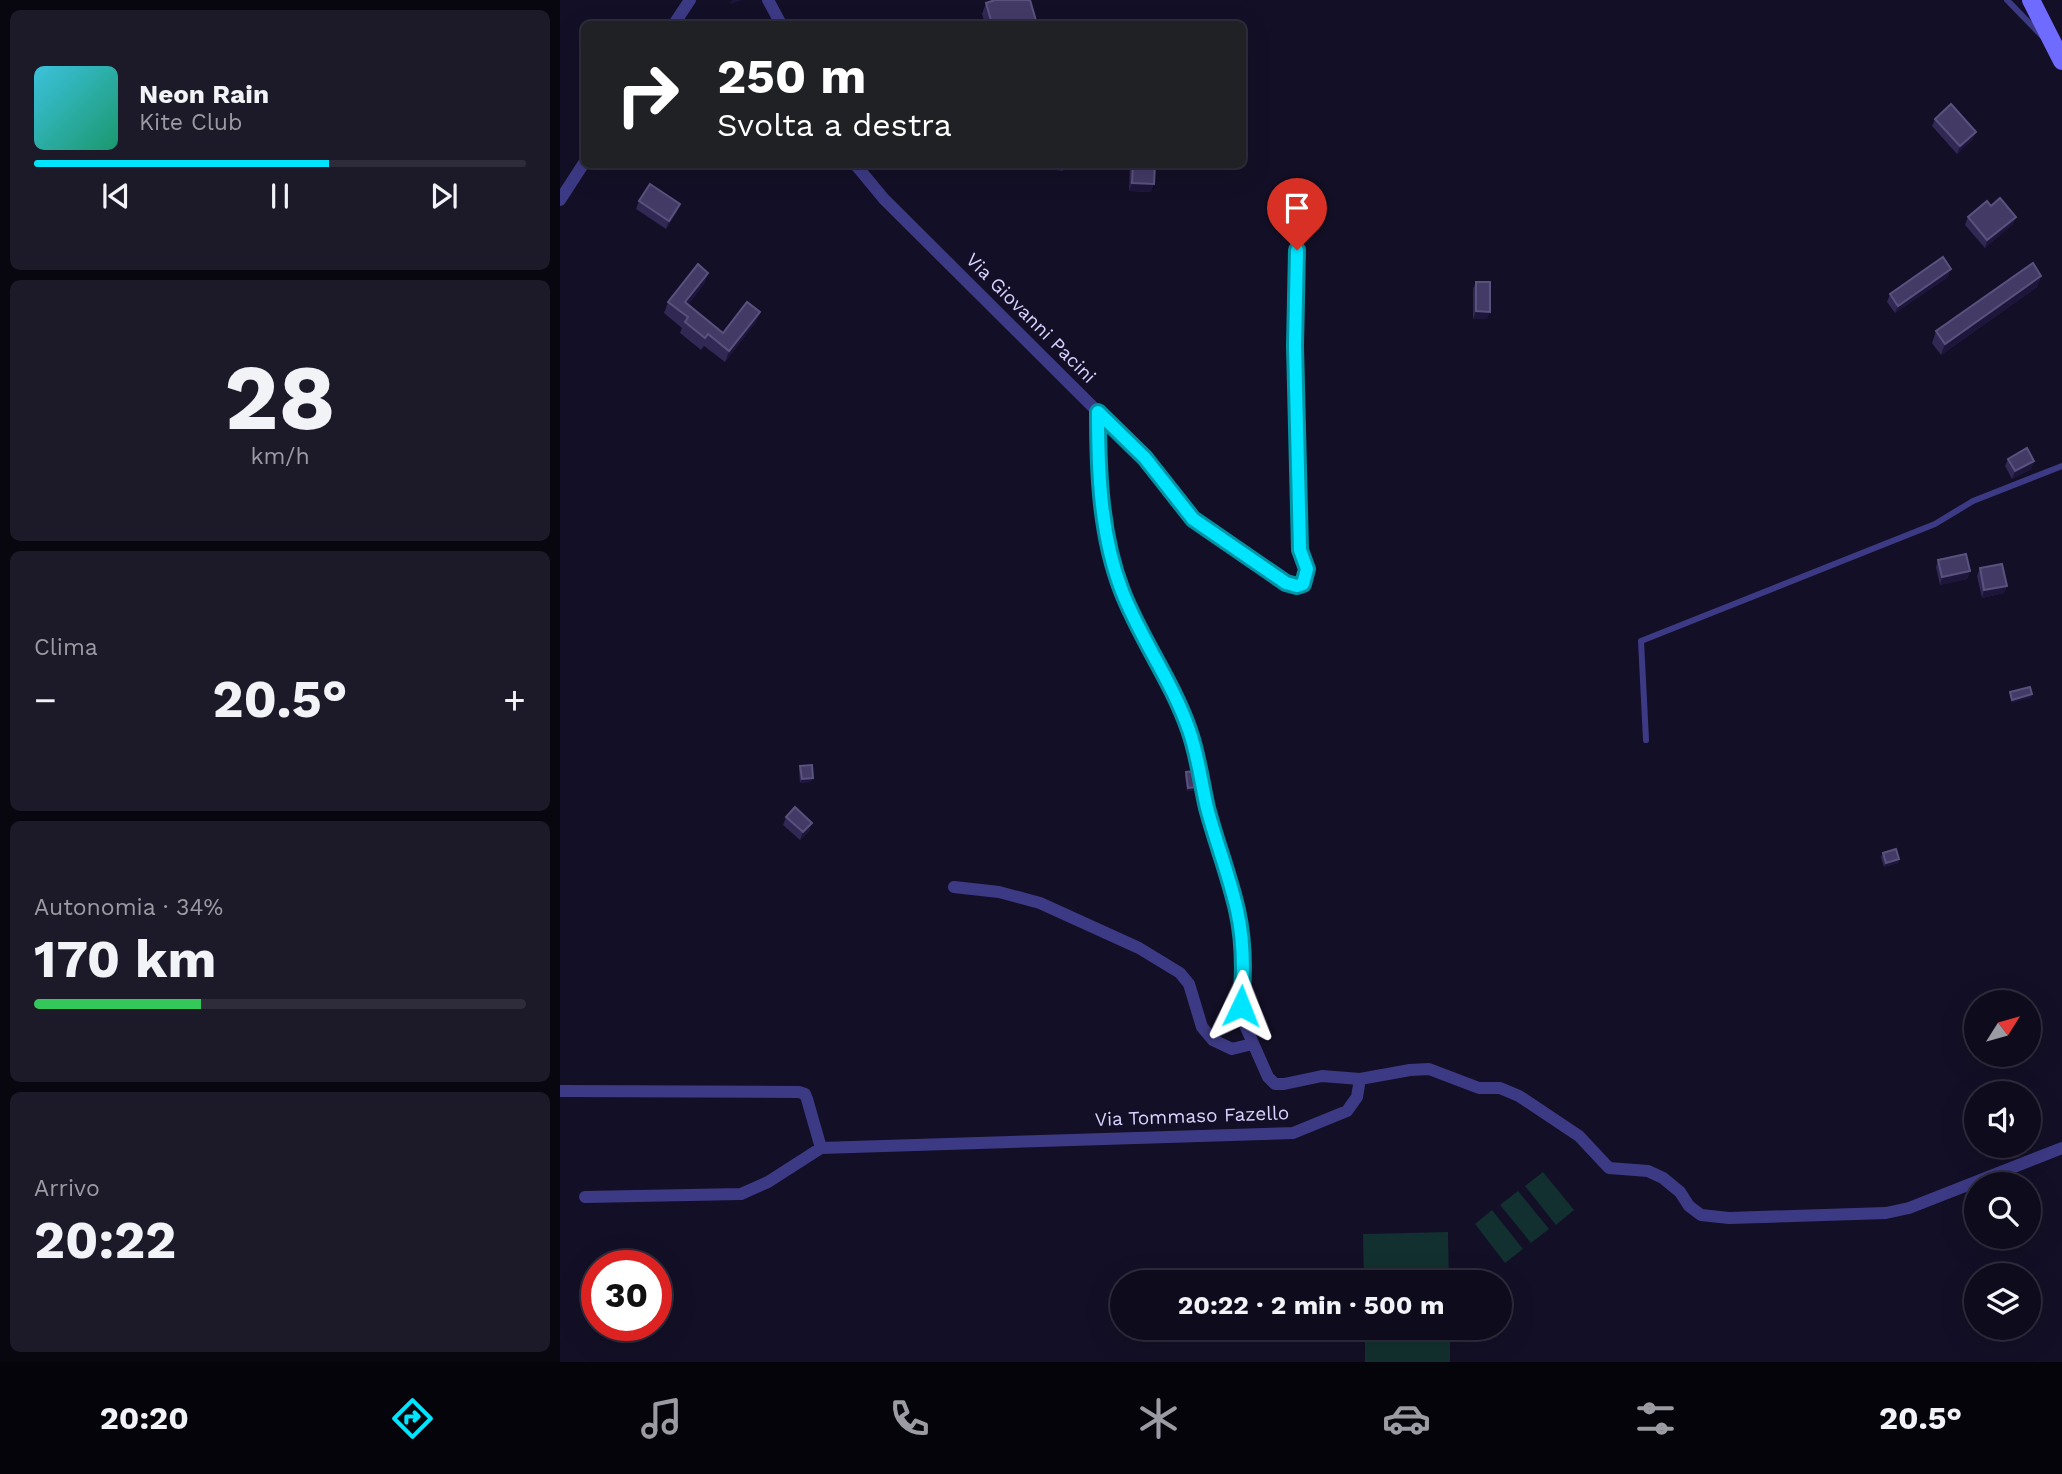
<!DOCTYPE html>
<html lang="it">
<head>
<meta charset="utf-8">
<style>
  body { margin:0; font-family:"Work Sans",sans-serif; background:#1c1929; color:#f1f3f6; height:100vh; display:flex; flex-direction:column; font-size:26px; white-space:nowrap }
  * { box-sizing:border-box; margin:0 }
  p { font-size:23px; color:#9b9ba3 }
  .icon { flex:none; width:38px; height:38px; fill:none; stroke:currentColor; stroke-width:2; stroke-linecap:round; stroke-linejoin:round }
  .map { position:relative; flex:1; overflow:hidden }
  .side { display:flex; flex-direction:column; gap:10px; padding:10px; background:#08060f; width:560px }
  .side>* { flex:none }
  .hud { position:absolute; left:21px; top:21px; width:665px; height:147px; border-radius:10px; box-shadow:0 7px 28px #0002,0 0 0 2px #2e2b3b; background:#202124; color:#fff; overflow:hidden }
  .needle { width:46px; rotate:53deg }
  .fabs { position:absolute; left:1404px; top:990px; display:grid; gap:14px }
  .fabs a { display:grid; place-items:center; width:77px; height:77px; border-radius:50%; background:#0e0b1c; box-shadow:0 7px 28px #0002,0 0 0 2px #2e2b3b; font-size:35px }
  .speed { position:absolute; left:21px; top:1250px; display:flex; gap:14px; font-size:35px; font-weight:700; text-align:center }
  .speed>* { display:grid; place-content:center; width:91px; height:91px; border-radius:50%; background:#0e0b1c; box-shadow:0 7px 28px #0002,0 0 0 2px #2e2b3b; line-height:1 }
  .speed .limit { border:10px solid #d22; background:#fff; color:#111 }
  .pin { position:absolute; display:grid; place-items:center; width:60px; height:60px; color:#fff; margin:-72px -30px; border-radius:50% 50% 50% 0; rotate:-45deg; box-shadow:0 0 7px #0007 }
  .pin .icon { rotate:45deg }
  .me { position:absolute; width:77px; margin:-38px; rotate:2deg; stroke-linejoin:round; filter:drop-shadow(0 0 5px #0008) }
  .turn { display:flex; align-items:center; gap:24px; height:147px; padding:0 21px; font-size:32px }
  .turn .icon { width:91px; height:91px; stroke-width:2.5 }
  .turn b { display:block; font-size:49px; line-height:60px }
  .big { font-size:52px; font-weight:700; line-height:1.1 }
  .side .tile { flex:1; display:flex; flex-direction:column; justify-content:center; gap:10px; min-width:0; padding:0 24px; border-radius:10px; background:#1c1929 }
  .side .dial { align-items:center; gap:0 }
  .dial b { font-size:91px; line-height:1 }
  .song { display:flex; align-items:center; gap:21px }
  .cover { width:84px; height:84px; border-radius:10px; background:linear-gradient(135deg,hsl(190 70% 55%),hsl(160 70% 35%)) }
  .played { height:7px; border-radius:4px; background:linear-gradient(90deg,#00e5ff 60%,#2e2b3b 60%) }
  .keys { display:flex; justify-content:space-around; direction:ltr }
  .heat { display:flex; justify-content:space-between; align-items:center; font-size:38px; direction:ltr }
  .charge { height:10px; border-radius:5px; background:linear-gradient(90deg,#34c759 34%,#2e2b3b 0) }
  .trip { position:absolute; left:550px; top:1270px; width:402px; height:70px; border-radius:35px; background:#0e0b1c; box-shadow:0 7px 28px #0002,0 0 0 2px #2e2b3b; font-weight:700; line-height:70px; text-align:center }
  .menu { display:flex; height:112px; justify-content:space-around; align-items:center; background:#06040b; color:#9b9ba3 }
  .menu .icon { width:49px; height:49px }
  .menu .on { color:#00e5ff }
  .menu b { font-size:32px; color:#f1f3f6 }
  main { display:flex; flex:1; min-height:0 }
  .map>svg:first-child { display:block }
</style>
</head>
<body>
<main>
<section class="side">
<div class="tile">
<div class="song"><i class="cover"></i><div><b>Neon Rain</b><p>Kite Club</p></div></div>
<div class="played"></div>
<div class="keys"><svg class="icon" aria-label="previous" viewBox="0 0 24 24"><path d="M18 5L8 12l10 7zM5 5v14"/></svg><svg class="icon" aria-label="pause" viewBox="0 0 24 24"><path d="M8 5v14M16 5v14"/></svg><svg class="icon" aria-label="next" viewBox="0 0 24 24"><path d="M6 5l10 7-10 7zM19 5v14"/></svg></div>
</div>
<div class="tile dial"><b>28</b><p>km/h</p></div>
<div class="tile"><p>Clima</p>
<div class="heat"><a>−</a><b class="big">20.5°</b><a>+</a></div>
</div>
<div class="tile"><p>Autonomia · 34%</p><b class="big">170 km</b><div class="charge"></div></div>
<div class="tile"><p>Arrivo</p><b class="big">20:22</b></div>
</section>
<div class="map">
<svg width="1502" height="1362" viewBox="0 0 1502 1362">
  <rect width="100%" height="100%" fill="#130f26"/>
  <path fill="#12302f" d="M983,1172L1014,1210L996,1225L965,1186Z
    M958,1191L989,1229L971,1243L940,1205Z
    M932,1210L963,1249L945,1263L915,1224Z
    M888,1232L889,1283H804L803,1234Z
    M805,1328H890V1362H805Z"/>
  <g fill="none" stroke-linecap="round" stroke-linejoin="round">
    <path stroke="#3d3a85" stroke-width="6" d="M1447,0L1482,36
      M1086,740L1081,641L1375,524L1413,501L1502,466"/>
    <path stroke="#3d3a85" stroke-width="12" d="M208,0L221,24
      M114,24L130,0
      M295,164L324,199L538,412V447L544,514L551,555L562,590L629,729L641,773L646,806L677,911L682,954L681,1016L708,1077L715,1084H724L762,1076L800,1079
      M0,200L24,163
      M538,412L585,458L633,519L726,583L737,586L743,584L747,569L740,550L735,346L738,227
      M394,887L439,892L480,903L579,948L620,973L629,984L642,1027L653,1040L672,1049L692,1044
      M0,1091L239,1092L245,1094L247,1099L261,1148
      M25,1197L181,1194L208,1182L261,1148L733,1133L787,1111L797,1097L800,1079L850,1070L869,1069L919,1088H940L959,1096L1019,1136L1049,1168L1088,1171L1103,1178L1120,1192L1129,1206L1141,1215L1169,1218L1326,1213L1349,1208L1502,1148"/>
    <path stroke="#6f6bff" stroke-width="18" d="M1471,0L1502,61"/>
  </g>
  <path fill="#312854" d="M426,3L477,24H425L422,14Z
    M1375,119L1413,139L1397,154L1372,126Z
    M489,164H505L503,171L488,169Z
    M570,164H595L591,192L569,191Z
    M79,201L117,212L106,229L76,209Z
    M1431,206L1456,217L1453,224L1425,248L1405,225L1408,217Z
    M148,273L144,284L128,305L163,333L200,312L195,323L165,362L144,346L141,350L120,333L122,328L104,313L108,302Z
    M1481,276L1477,287L1381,355L1372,343L1376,331Z
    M1388,277L1335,313L1327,302L1330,294Z
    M916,282L927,319H913V289Z
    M1448,459L1474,461L1471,469L1452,479L1445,466Z
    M1378,560L1410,571L1407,579L1380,585L1376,567Z
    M1420,568L1447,586L1444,593L1422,598L1417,576Z
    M240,766L251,782L240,783L239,770Z
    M626,772L636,790L627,791L625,776Z
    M226,817L252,823L249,831L240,840L223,825Z
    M1323,853L1339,859L1338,863L1324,867L1321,857Z"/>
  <path fill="#1d163a" d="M172,0H182L170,4Z
    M1416,132L1413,139L1397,154L1400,146Z
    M544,164H561L559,169L543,168Z
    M572,183L594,184L591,192L569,191Z
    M120,204L117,212L106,229L109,221Z
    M1456,217L1453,224L1425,248L1427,240Z
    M1391,269L1388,277L1335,313L1338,306Z
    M148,273L144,284L121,314L125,302Z
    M1481,276L1477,287L1381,355L1385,344Z
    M916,311L930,312L927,319H913Z
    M200,312L195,323L165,362L169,351Z
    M1474,461L1471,469L1452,479L1455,471Z
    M1410,571L1407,579L1380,585L1382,577Z
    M1447,586L1444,593L1422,598L1424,590Z
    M1472,694L1471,698L1451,703L1452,700Z
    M253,778L251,782L240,783L242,779Z
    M637,787L636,790L627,791L628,788Z
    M252,823L249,831L240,840L243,832Z
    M1339,859L1338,863L1324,867L1326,863Z"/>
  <path fill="#433a66" stroke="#5a527e" stroke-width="2" d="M435,0H470L477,24H432L426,3Z
    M1391,104L1416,132L1400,146L1375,119Z
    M490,164H505V168Z
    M573,164H595L594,184L572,183Z
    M90,184L120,204L109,221L79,201Z
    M1440,198L1456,217L1427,240L1408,217L1427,201L1431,206Z
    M1383,257L1391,269L1338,306L1330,294Z
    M1473,263L1481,276L1385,344L1376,331Z
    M138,264L148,273L125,302L163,333L187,302L200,312L169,351L148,334L145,338L125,322L128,317L108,302Z
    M916,282H930V312L916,311Z
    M1467,448L1474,461L1455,471L1448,459Z
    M1406,554L1410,571L1382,577L1378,560Z
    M1442,564L1447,586L1424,590L1420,568Z
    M1470,687L1472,694L1452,700L1450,692Z
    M252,765L253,778L242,779L240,766Z
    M635,771L637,787L628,788L626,772Z
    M235,807L252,823L243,832L226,817Z
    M1336,849L1339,859L1326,863L1323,853Z"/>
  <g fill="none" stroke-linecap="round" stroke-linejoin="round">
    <defs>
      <path id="route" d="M681,1006C684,975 684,941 677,910C669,875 656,842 647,808C641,782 638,755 629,730C612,681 580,638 562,591C540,535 538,470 538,412L585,458L633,519L726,583L737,586L743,584L747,569L740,550L735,346L737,250"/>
    </defs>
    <use href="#route" stroke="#0095a6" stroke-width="18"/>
    <use href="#route" stroke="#00e5ff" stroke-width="12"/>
  </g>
  <g text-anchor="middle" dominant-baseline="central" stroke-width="7" stroke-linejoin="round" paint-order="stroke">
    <g font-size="19" fill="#d9d4ff" stroke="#130f26">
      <text transform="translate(471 318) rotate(45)">Via Giovanni Pacini</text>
      <text transform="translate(632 1116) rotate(-2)">Via Tommaso Fazello</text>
    </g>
  </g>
</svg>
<div class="fabs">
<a><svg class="needle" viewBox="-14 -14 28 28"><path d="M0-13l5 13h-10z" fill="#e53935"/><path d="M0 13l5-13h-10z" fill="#9b9ba3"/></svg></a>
<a><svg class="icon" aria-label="sound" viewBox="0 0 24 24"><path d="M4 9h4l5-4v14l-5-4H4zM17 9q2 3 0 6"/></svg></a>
<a><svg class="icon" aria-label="search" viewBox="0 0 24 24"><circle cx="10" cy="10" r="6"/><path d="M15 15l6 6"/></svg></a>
<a><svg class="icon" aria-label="layers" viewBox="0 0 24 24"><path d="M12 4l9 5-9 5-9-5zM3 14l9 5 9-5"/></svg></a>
</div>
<div class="speed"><div class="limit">30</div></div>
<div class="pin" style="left:737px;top:250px;background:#d93025"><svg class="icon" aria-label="arrive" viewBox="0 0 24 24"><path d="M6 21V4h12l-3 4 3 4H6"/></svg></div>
<svg class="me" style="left:681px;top:1006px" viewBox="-20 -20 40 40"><path d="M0-17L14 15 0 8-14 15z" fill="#00e5ff" stroke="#fff" stroke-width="4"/></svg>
<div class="trip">20:22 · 2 min · 500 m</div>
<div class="hud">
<div class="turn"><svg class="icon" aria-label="right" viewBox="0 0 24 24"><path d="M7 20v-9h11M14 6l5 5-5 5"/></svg><div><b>250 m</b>Svolta a destra</div></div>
</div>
</div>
</main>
<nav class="menu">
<b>20:20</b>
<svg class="icon on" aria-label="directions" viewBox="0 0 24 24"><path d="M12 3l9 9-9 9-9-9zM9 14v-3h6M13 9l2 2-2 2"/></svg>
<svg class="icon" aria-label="music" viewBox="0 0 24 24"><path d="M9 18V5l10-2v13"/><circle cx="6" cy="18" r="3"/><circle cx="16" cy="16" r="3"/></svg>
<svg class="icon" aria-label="phone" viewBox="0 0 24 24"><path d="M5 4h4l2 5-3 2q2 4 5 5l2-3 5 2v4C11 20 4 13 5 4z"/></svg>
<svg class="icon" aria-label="climate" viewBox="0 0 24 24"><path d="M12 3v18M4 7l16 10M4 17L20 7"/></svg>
<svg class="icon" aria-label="car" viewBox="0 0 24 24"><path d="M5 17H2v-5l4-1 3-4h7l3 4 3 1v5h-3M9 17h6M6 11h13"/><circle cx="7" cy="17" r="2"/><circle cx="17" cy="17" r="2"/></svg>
<svg class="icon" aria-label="filters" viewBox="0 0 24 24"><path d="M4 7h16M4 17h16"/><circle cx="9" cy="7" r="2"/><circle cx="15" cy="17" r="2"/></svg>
<b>20.5°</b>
</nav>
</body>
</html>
